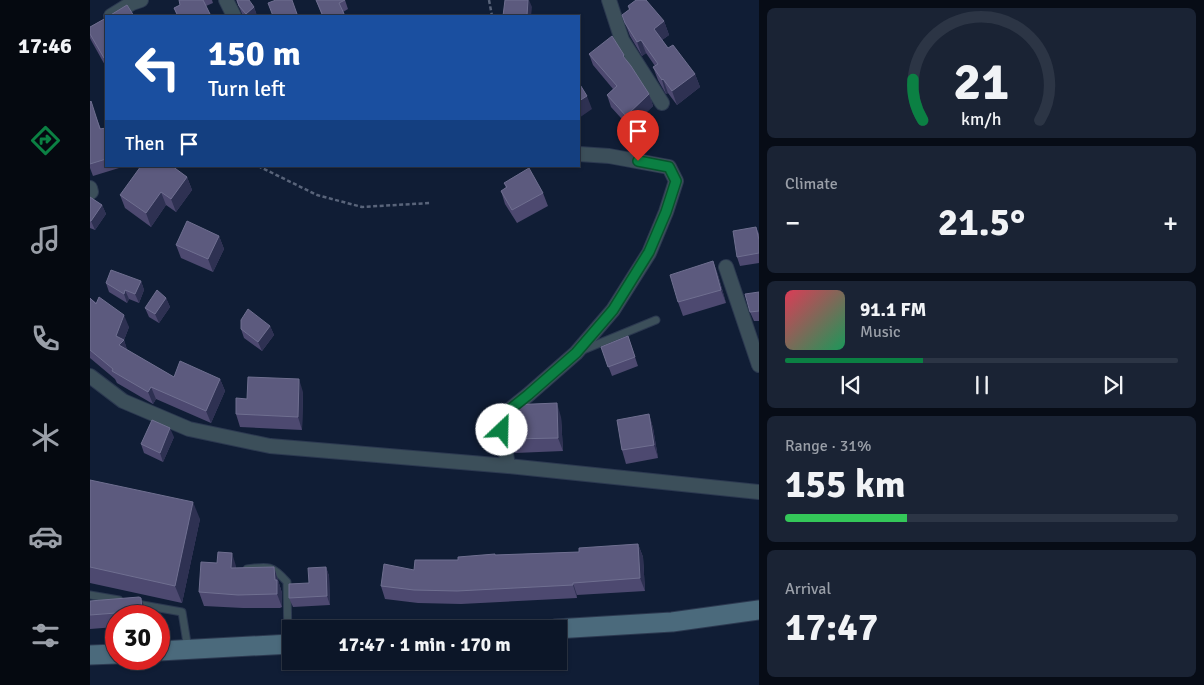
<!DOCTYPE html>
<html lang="en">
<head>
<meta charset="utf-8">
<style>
  body { margin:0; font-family:Signika,sans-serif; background:#1a2334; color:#f1f3f6; height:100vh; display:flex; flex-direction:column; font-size:19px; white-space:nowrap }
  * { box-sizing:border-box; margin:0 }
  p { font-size:16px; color:#9a9fa8 }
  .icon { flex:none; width:28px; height:28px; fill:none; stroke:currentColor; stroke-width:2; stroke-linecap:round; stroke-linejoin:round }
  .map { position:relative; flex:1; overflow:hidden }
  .drawer { display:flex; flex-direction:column; gap:8px; padding:8px; background:#070c16; width:445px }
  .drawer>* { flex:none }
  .banner { position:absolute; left:15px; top:15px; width:475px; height:152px; border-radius:0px; box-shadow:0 1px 4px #0004,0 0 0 1px #2c3545; background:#1a4fa0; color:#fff; overflow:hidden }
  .speed { position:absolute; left:15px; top:605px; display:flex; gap:10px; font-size:25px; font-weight:700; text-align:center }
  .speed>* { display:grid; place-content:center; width:65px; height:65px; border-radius:50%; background:#0c1628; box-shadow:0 1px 4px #0004,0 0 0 1px #2c3545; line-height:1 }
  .speed .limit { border:8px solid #d22; background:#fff; color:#111 }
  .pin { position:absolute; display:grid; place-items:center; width:42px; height:42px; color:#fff; margin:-51px -21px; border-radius:50% 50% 50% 0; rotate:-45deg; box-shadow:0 0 5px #0007 }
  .pin .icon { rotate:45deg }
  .me { position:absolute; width:55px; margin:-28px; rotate:24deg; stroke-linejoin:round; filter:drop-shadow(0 0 4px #0008) }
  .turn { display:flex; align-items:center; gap:18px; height:105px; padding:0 20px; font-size:22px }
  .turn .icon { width:65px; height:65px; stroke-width:2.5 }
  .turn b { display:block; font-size:35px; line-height:42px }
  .then { display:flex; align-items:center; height:48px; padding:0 20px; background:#0003; gap:10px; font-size:19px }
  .big { font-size:38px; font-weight:800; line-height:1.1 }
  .drawer .card { flex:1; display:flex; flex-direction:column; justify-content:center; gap:8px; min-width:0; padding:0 18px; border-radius:8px; background:#1a2334 }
  .drawer .dial { align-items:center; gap:0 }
  .dial svg { height:130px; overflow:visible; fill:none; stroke:#2c3545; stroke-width:7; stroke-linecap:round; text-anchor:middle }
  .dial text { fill:#f1f3f6; stroke:none }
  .song { display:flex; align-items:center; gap:15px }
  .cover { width:60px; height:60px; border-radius:8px; background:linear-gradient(135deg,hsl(350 70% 55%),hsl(150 70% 35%)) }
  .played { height:5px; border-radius:2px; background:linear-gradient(90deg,#0b8043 35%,#2c3545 35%) }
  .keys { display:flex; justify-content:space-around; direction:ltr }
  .heat { display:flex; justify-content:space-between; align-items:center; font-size:28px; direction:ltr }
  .charge { height:8px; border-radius:4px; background:linear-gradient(90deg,#34c759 31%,#2c3545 0) }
  .trip { position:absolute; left:192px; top:620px; width:285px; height:50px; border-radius:0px; background:#0c1628; box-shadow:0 1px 4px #0004,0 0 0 1px #2c3545; font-weight:800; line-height:50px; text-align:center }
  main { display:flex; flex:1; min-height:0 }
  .tabs { display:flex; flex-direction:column; width:90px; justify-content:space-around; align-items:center; background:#050910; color:#9a9fa8 }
  .tabs .icon { width:35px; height:35px }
  .tabs .current { color:#0b8043 }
  .tabs b { font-size:22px; color:#f1f3f6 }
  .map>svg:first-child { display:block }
</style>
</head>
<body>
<main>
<nav class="tabs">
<b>17:46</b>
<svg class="icon current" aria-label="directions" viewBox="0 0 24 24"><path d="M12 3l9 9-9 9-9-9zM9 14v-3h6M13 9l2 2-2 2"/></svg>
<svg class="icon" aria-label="music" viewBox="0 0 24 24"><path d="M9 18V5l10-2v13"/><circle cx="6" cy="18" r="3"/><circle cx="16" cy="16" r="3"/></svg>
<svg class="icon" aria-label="phone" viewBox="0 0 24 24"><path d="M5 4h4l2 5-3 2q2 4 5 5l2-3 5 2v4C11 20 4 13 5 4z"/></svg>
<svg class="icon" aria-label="climate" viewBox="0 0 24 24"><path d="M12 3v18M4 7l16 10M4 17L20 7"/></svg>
<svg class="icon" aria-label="car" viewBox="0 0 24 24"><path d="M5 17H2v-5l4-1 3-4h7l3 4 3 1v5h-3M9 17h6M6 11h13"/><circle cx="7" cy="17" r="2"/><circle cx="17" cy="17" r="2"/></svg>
<svg class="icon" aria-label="filters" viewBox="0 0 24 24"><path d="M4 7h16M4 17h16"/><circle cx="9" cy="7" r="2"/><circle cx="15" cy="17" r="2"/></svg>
</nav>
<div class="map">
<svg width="669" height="685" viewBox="0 0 669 685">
  <rect width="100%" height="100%" fill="#101d35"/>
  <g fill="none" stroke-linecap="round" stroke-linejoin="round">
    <defs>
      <path id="lane" d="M493,350L566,320
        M157,569C178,566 182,565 197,582L198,643
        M0,595L29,600
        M47,604L92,612L98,649"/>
      <path id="street" d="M136,0L144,16
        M519,0L532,40L572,103
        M21,16L42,3L51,0
        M0,188L1,192
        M636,267L669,365
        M0,376L33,401L99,429L180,446L418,466L669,492
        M418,466L412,430L418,411L438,395L486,353L523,310L559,253L576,212L586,181L579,167L519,156L489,154"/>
      <path id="secondary" d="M465,629L582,622L669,610
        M69,651L201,644
        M0,655L26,654"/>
    </defs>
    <use href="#lane" stroke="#2c3950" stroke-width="9"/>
    <use href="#street" stroke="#2c3950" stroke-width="16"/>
    <use href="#secondary" stroke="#2c3950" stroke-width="21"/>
    <path stroke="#59647a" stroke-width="2.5" stroke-dasharray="4 2.5" stroke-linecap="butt" d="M399,0L402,16
      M168,166L227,195L272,207L341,203"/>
    <use href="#lane" stroke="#3c4f5a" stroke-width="7"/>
    <use href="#street" stroke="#3c4f5a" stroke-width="14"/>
    <use href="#secondary" stroke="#4b6a7c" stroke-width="19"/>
  </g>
  <path fill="#4d4970" d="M89,0H122L123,3L116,6L121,16H87L84,8L90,5Z
    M146,0L164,7L167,16H153Z
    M226,0H255L258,9L253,12L255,16H232Z
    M538,6L574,21L579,35L572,40L578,48L605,74L610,87L587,105L578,93L576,94L568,80L563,67L565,66L556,53L552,56L540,36L532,15L539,10Z
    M16,18V67L2,42L0,38V27Z
    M499,54L536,60L559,94L563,106L540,128L521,107L517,95L523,89L503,65Z
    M0,102L11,129L16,130V166H28L29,168L3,176L0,168Z
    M97,177L102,190L86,212L76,205L61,227L35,208L30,195Z
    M414,183L453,193L458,206L427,223L415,204L411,191L416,188Z
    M0,197L12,205L16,214L5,230L0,228Z
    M666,227L669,234V263L650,266L647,257Z
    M129,236L134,249L123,272L91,258L86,245Z
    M623,261L628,275L636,303L593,316L588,302Z
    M51,281L54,290L49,303L39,299L37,303L19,292L16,283Z
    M669,292V321H664L660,312Z
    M0,298L39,327L34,340L37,350L84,377L130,379L135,391L121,423L66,399L63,404L27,383L25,379L0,358Z
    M76,298L80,307L69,323L59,317L55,308Z
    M180,326L184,335L172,351L154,338L151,329Z
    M538,336L548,366L522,376L511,347Z
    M213,392L212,430L150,427L146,414L157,399Z
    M559,414L563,428L568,458L536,464L532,450Z
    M471,417L473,451L425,453L420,439Z
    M84,437L73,462L54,453L51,444Z
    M0,480L110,519L92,603L0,583Z
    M548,544L553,557L555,591L487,595V598L371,604L328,603L295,599L291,586L324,570L368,560L405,555L489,552Z
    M146,566V568L184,567L192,593V607L190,608H153L114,606L109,592Z
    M236,567L239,576L240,605L203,607L199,598L219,583Z
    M0,601L56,611V616H26V627L0,629Z"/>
  <path fill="#2e3152" d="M438,0H439L442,7L441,16H437Z
    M164,7L167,16H156V14Z
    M574,21L579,35L569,42L564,29Z
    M551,40L556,53L552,56L547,42Z
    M605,74L610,87L587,105L582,91Z
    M573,79L578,93L576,94L572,80Z
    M559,94L563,106L540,128L536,116Z
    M497,96L502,109L489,118V101Z
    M97,177L102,190L86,212L81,199Z
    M71,192L76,205L61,227L56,213Z
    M12,205L16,214L5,230L1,221Z
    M129,236L134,249L123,272L118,259Z
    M623,261L628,275L636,303L631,290Z
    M51,281L54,290L49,303L45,294Z
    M35,290L39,299L37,303L34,294Z
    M76,298L80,307L69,323L65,314Z
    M34,315L39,327L34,340L38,352L34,357L26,336Z
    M180,326L184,335L172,351L168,342Z
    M130,379L135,391L121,423L116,411Z
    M209,379L213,392L212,430L208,417Z
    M61,387L66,399L63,404L58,392Z
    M467,403L471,417L473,451L468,438Z
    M559,414L563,428L568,458L564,445Z
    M80,428L84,437L73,462L70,453Z
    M103,502L110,519L92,603L85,586Z
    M548,544L553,557L555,591L550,578Z
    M142,553L146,566L145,582L141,568Z
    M184,567L192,593V607L187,594Z
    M236,567L239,576L240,605L237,596Z
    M483,583L487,595V598L483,585Z
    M51,598L56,611V616H54L52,611Z"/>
  <path fill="#5c5a7e" stroke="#6f6f90" d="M89,0H113L121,16H88L84,8L90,5Z
    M147,0H159L164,7L156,14L149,6Z
    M186,0H202L207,14L202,16H183L178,3Z
    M226,0H255L249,3L255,16H233Z
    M415,0H438L437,16H413Z
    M546,0H556L574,21L564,29L578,48L583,45L605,74L582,91L573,79L572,80L563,67L568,64L551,40L547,42L535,23L532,15L540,9L538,6Z
    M37,5L44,16H19Z
    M16,18V56L14,58L0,34V27Z
    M522,36L534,55L533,56L541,66L559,94L536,116L517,95L527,86L499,54Z
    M489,83L497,96L489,101Z
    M1,101L10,129L16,128V159L0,164V102Z
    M51,166H82L97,177L81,199L71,192L56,213L30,195Z
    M439,168L453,193L422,210L411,191L417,187L414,183Z
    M0,197L12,205L1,221H0Z
    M97,221L129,236L118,259L86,245Z
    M666,227L669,240V253L647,257L643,231Z
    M623,261L631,290L588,302L580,275Z
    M21,270L51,281L45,294L35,290L34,294L16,283Z
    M67,290L76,298L65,314L55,308Z
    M669,292V311L660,312L655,294Z
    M9,297L34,315L26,336L34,340L29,345L84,377L90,361L130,379L116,411L61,387L58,392L22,371L23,369L0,350V298L6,304Z
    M158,309L180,326L168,342L151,329V320Z
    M538,336L545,357L518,367L511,347Z
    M158,377L209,379L208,417L146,414V398L157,399Z
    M467,403L468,438L420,439L419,408L420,405Z
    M559,414L564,445L532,450L527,420Z
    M62,420L80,428L70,453L51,444Z
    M0,480L103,502L85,586L0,567Z
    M548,544L550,578L483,583V585L367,591L324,590L291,586L294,564L324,570L325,560H368V557L405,554V555L489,552V548Z
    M128,552L142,553L141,568L184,567L185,580H187V594H185L148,595L109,592L111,562L127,563Z
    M236,567L237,596L199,598V584L219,583L218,568Z
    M49,597L51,598L52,611L0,615V601Z"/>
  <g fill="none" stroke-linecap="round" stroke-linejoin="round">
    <defs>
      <path id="route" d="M412,430L418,411L438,395L486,353L523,310L559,252L576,212L586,181L579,167L548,161"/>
    </defs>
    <use href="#route" stroke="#07532c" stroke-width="12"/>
    <use href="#route" stroke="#0b8043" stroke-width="9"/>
  </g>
</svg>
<div class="speed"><div class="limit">30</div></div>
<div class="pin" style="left:548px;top:161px;background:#d93025"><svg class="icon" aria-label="arrive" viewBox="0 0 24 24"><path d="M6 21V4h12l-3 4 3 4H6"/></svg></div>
<svg class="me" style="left:412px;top:430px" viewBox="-20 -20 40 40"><circle r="19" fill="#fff"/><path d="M0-13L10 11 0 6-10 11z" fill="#0b8043"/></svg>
<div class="trip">17:47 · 1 min · 170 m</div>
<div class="banner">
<div class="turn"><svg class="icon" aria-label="left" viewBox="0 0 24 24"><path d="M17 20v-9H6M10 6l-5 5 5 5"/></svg><div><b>150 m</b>Turn left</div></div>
<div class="then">Then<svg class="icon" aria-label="arrive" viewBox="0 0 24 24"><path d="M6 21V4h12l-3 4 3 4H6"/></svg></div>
</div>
</div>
<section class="drawer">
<div class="card dial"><svg viewBox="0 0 100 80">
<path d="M14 69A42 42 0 1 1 86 69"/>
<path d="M14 69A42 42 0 0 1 8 44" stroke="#0b8043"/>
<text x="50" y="56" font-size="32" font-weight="700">21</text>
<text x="50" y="72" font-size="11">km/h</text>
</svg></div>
<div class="card"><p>Climate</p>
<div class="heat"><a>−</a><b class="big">21.5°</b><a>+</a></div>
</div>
<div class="card">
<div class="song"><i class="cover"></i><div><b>91.1 FM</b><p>Music</p></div></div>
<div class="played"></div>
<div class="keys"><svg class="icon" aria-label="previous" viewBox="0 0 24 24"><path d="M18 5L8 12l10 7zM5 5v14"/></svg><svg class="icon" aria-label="pause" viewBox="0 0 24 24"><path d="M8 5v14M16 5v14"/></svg><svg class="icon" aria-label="next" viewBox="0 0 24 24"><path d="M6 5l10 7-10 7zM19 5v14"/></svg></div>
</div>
<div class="card"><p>Range · 31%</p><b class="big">155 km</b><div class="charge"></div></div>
<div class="card"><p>Arrival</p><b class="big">17:47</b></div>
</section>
</main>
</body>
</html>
